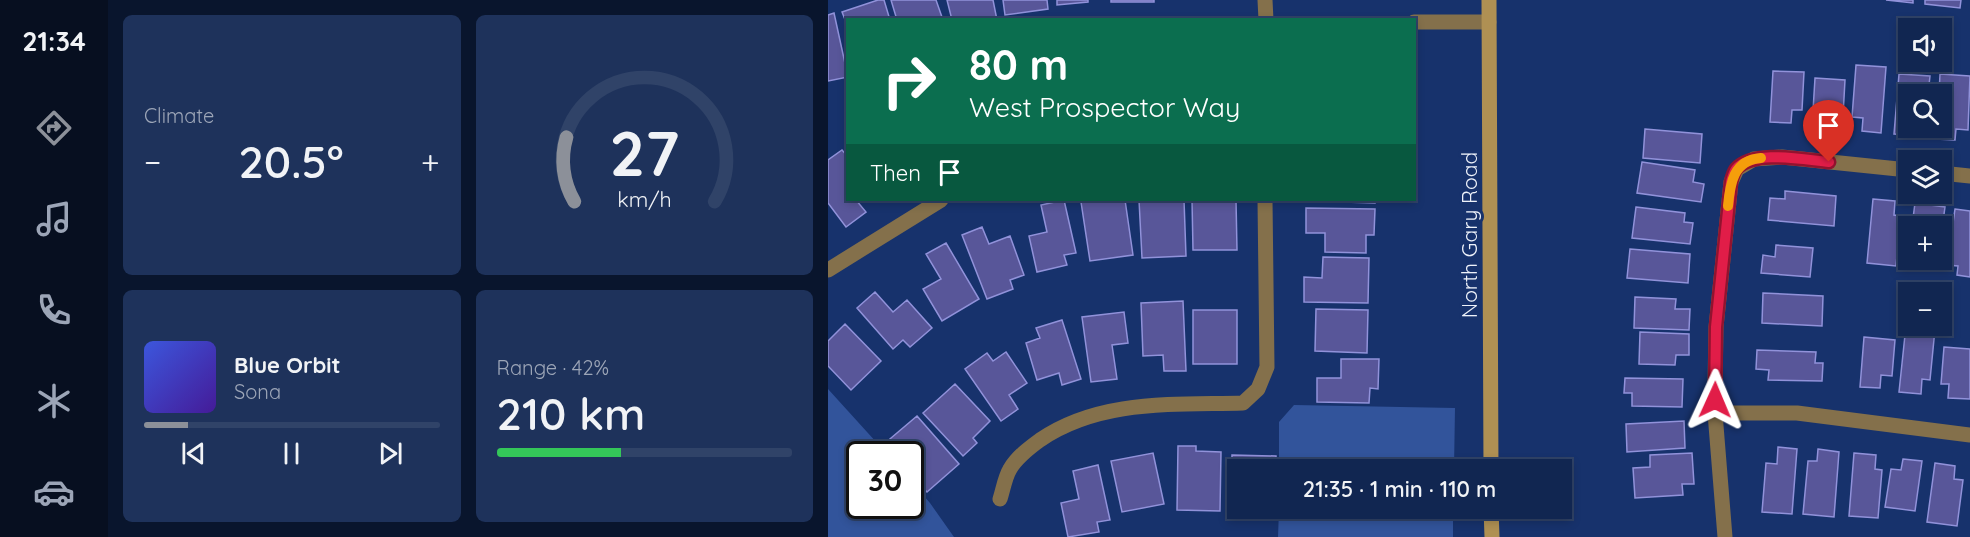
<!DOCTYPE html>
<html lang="en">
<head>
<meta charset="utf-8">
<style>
  body { margin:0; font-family:Quicksand,sans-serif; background:#1e325b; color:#f1f3f6; height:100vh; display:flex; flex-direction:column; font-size:22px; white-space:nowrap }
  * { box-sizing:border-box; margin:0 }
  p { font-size:20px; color:#9ca5b7 }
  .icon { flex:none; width:33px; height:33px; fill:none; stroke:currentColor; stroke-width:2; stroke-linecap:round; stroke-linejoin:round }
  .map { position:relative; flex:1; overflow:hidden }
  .side { display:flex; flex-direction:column; gap:15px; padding:15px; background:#09152d; width:720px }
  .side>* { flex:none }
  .hud { position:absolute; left:18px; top:18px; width:570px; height:183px; border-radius:0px; box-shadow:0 3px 9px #0003,0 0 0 2px #304368; background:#0b6e4f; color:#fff; overflow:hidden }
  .controls { position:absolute; left:1070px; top:18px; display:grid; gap:12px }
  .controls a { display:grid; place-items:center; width:54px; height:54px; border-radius:0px; background:#112651; box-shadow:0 3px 9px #0003,0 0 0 2px #304368; font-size:30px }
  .speed { position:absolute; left:18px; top:441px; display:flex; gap:12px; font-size:30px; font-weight:700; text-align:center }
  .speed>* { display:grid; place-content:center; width:78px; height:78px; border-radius:50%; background:#112651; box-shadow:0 3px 9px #0003,0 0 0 2px #304368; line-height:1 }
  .speed .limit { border:3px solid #111; border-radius:9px; background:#fff; color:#111 }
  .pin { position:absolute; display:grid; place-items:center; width:51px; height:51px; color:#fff; margin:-62px -26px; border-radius:50% 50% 50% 0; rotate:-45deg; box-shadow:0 0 6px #0007 }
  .pin .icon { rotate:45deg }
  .me { position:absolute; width:66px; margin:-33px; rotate:1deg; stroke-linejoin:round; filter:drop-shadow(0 0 4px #0008) }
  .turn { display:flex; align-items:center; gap:21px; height:126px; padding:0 24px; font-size:27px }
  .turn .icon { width:78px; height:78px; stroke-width:2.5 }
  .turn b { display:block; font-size:42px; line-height:51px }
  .then { display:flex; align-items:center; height:57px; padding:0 24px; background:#0003; gap:12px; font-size:22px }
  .big { font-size:45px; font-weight:600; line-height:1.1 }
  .side .tile { flex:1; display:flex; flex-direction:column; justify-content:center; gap:9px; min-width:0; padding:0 21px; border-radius:9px; background:#1e325b }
  .side .dial { align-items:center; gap:0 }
  .dial svg { height:156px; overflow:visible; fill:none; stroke:#304368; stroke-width:7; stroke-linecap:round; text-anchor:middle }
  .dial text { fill:#f1f3f6; stroke:none }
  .song { display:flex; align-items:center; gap:18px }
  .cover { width:72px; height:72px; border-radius:9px; background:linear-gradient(135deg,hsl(230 70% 55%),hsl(260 70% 35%)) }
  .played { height:6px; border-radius:3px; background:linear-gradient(90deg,#8c9099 15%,#304368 15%) }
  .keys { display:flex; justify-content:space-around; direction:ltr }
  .heat { display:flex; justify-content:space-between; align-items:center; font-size:33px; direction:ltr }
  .charge { height:9px; border-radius:4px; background:linear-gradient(90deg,#34c759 42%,#304368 0) }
  .side .tiles { flex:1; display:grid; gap:15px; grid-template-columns:repeat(2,1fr) }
  .trip { position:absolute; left:399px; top:459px; width:345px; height:60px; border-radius:0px; background:#112651; box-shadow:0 3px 9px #0003,0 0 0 2px #304368; font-weight:600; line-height:60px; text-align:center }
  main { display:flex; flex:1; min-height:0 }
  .dock { display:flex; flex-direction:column; width:108px; justify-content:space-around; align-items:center; background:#070f20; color:#9ca5b7 }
  .dock .icon { width:42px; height:42px }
  .dock .on { color:#8c9099 }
  .dock b { font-size:27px; color:#f1f3f6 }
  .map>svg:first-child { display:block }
</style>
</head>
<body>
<main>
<nav class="dock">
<b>21:34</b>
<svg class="icon on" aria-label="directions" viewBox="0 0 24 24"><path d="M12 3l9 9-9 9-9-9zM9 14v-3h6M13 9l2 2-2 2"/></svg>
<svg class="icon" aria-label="music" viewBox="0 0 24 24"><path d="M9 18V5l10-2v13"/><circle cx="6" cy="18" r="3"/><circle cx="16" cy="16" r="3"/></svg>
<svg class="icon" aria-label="phone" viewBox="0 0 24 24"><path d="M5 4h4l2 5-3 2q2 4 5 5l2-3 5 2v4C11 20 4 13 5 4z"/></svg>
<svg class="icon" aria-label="climate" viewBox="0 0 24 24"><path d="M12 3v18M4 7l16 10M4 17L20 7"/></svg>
<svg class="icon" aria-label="car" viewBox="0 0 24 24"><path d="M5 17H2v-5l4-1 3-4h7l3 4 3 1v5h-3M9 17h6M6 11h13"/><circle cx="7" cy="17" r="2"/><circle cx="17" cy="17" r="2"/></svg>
</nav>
<section class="side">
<div class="tiles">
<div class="tile"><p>Climate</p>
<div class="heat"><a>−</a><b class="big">20.5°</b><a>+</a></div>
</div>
<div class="tile dial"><svg viewBox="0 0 100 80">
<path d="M14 69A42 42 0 1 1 86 69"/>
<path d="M14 69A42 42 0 0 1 10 36" stroke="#8c9099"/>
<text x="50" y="56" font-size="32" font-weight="700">27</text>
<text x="50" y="72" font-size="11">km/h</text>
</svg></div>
<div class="tile">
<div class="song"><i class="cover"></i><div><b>Blue Orbit</b><p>Sona</p></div></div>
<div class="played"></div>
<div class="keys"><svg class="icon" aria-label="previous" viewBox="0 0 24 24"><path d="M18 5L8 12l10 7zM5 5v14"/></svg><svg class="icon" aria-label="pause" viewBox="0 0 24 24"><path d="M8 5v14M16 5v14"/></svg><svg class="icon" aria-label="next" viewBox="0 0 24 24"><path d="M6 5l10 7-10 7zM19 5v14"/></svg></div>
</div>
<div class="tile"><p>Range · 42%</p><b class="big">210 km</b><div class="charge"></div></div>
</div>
</section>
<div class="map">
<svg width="1142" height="537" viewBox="0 0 1142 537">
  <rect width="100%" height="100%" fill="#17326c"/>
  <path fill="#32549b" d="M0,389L59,454H32V506H82L83,481L102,503L126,537H0Z
    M466,405L627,408L626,469H451V422Z
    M451,509H625V537H450Z"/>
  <path fill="#585699" stroke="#9192da" stroke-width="1.5" d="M50,0H56L62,20H20V27L14,12Z
    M63,0H108L115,20H69Z
    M119,0H165L169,20H124Z
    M175,0H219L220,9L177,15Z
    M229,0H260V2L229,5Z
    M283,0H326V2H283Z
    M1058,0H1085V3Z
    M1097,0H1133L1132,8L1097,4Z
    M6,13L20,77L0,81V15Z
    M1028,65L1058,67L1053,133L1034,131L1035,118L1024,117Z
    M945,71L976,72L974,110H964L963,123L942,122Z
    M1071,74L1102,76L1100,94H1080V128H1087L1086,135L1066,134Z
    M1112,74L1142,76L1140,130L1128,129L1127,140L1108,139V128H1113V94H1111Z
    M987,78L1017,80L1015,116H1005L1004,128L984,127Z
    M817,129L874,134L872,163L815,158Z
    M14,150L20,157V200H28L38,212L18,227L0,203V160Z
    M814,162L867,170L865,182L876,184L873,202L809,193Z
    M957,191L1008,196L1006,226L940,220L942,198L957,199Z
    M1045,199L1067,201L1066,215L1073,216L1068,266L1039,263Z
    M236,200L248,253L236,255L239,265L209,272L201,236L219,232L213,205Z
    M269,200H297L305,255L262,261L253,202Z
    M311,200H356L358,256L314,258Z
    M364,200H408L409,250H365Z
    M484,200H547V203L484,201Z
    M1087,203L1117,207L1113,236V226H1084Z
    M808,207L857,213L856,222L865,223L862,244L804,238Z
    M478,208L547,209L546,235H538V253L497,252V233H478Z
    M1127,209L1142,211V277L1129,275L1130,266L1119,265Z
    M154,227L161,244L182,236L196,275L182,280L185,289L159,299L134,235Z
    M118,243L151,299L114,321L95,289L113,279L98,254Z
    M948,245L985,248L982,277L933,273L935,255L947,257Z
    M802,249L862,254L860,283L799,278Z
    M495,257L541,258L540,303L476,302V277L494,278Z
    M1080,259L1110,260L1109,267L1096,265L1095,270L1079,268Z
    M47,292L65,312L79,300L104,328L82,347L75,340L65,349L29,308Z
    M935,293L995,296L994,326L934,323Z
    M807,297L848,299L847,309H862L861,330L806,328Z
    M355,301L358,371H336L335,355L315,356L313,303Z
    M488,309L540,310L539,353L487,351Z
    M365,310H409V364H365Z
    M296,312L300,343L284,345L289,379L263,382L254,317Z
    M234,320L253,379L234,385L231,373L209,380L198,343L212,338L208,328Z
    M17,324L53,361L23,390L0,366V341Z
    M1090,328L1107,329L1102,380L1094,379L1093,394L1071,392L1077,335L1089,336Z
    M812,332L861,334V355H848L847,365L811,364Z
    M1036,337L1067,340L1064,376L1053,375L1052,388L1032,387Z
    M1116,347L1142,349V399L1120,398L1121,384H1113Z
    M929,350L988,352L987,363H995L994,381L940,380L941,370L928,369Z
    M178,352L199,383L181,395L190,409L173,421L137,369L159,353L165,361Z
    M513,359H551L550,389L542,388L541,403L489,402V378H513Z
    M797,378L855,379L854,407L804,406V393H796Z
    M127,384L162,421L145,438L149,443L135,456L95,413Z
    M89,416L131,464L99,492L82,474V454H66L56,444Z
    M856,421L857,448L799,452L798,424Z
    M350,446H368V451L393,452L392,511L349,510Z
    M950,447L969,449L964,514L934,512L938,463L949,464Z
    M990,449L1011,452L1006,517L975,514L980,461H989Z
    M325,453L336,504L294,512L283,461Z
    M864,453L866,484H854L855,495L807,498L805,468L822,467V455Z
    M1026,453L1048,455L1047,469L1054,470L1050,518L1021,516Z
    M404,455L448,456V470H410V508H447V518L403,517Z
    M1075,459L1094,461L1087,511L1057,507L1063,469L1073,470Z
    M1107,463L1127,466L1126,479L1135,480L1129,526L1099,522Z
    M270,465L282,520L269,522L271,532L240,537L233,503L251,499L245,471Z"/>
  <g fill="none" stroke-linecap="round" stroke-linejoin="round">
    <path stroke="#84704b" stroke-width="15" d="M437,0L438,20
      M586,22H661
      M1113,173L1142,176
      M0,270L113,200
      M887,413H969L1142,435
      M172,499C175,490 177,477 182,469C189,457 201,448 212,440C272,399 346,405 415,403L430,389L439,367L437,200
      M897,537L887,413V386L888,327L903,182L909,169L926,159L954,157L1080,170"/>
    <path stroke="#af9053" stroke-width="15" d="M661,0L663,470
      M663,508L664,537"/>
  </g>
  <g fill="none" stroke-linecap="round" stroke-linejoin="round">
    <defs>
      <path id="route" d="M887,400L888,327L903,182C904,178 906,172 908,169C926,149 977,160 1001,162"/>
    </defs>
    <use href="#route" stroke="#92132f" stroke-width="15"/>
    <use href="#route" stroke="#e11d48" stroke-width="10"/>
    <path stroke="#f59e0b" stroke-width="10" d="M900,206C902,184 905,160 933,158"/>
  </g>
  <g text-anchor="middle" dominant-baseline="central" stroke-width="6" stroke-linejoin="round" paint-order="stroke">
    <g font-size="21" fill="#eef2fa" stroke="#17326c">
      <text transform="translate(641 235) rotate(-90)">North Gary Road</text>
    </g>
  </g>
</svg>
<div class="controls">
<a><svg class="icon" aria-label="sound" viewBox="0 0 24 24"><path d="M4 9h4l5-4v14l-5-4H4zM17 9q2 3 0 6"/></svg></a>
<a><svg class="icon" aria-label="search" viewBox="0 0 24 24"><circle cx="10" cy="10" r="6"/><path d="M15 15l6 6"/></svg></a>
<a><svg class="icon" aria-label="layers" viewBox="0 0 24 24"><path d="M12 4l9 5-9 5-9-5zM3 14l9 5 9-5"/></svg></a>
<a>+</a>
<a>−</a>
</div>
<div class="speed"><div class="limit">30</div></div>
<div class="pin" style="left:1001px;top:162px;background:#d93025"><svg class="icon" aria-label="arrive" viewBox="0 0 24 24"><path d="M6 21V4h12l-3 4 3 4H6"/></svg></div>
<svg class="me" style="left:887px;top:400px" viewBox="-20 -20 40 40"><path d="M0-17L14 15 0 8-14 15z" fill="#e11d48" stroke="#fff" stroke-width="4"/></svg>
<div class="trip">21:35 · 1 min · 110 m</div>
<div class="hud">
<div class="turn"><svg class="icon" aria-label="right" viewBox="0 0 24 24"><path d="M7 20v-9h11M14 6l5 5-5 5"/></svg><div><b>80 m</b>West Prospector Way</div></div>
<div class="then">Then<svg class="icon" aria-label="arrive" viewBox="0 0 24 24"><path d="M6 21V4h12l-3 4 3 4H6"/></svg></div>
</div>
</div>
</main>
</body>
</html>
